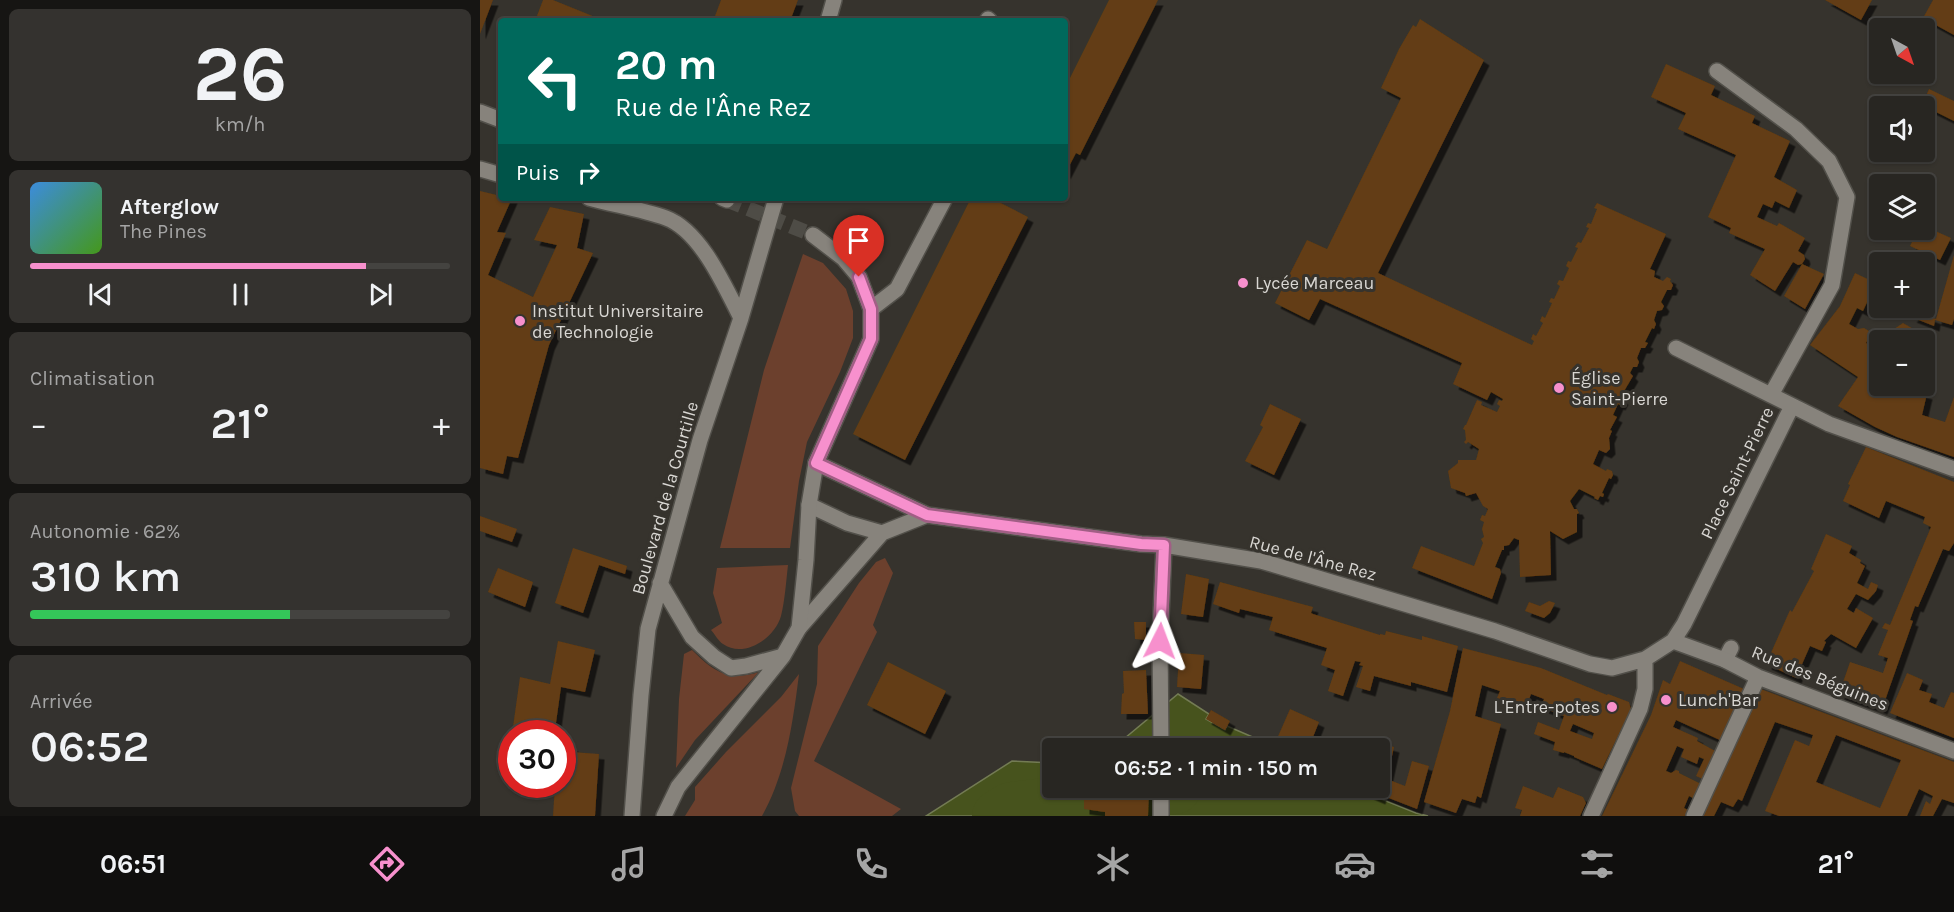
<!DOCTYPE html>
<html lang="fr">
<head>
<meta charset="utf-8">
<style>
  body { margin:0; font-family:Karla,sans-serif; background:#34322f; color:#f1f3f6; height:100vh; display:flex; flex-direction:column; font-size:22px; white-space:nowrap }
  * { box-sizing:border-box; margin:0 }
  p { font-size:20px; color:#a5a5a5 }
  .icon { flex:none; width:33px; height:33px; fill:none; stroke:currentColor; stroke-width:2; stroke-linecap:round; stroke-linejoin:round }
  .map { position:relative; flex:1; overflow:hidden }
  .panel { display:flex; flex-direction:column; gap:9px; padding:9px; background:#161513; width:480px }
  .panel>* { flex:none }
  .top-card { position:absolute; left:18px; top:18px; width:570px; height:183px; border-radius:6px; box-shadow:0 2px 4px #0004,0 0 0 2px #444340; background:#00695c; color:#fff; overflow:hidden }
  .needle { width:39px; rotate:140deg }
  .controls { position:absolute; left:1389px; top:18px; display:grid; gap:12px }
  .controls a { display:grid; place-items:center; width:66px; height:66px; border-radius:6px; background:#282622; box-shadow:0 2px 4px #0004,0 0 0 2px #444340; font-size:30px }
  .speed { position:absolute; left:18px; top:720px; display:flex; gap:12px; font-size:30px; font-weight:700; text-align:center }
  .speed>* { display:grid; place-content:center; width:78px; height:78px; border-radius:50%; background:#282622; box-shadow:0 2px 4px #0004,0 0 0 2px #444340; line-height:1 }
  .speed .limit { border:9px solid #d22; background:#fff; color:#111 }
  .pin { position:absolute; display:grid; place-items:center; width:51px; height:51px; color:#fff; margin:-62px -26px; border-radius:50% 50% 50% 0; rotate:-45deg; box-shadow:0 0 6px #0007 }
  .pin .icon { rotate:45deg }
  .me { position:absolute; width:66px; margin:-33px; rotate:3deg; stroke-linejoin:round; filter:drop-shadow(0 0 4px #0008) }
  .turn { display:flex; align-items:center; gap:21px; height:126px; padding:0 18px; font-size:27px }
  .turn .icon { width:78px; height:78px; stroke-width:2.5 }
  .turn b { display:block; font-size:42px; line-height:51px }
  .then { display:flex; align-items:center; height:57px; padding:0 18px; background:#0003; gap:12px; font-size:22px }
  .big { font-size:45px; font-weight:600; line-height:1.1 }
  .panel .card { flex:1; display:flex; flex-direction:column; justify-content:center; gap:9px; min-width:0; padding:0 21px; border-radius:9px; background:#34322f }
  .panel .dial { align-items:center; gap:0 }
  .dial b { font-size:78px; line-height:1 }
  .song { display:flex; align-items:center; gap:18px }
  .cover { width:72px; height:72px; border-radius:9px; background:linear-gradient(135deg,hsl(210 70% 55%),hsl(100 70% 35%)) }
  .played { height:6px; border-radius:3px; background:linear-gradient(90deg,#f790cd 80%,#444340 80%) }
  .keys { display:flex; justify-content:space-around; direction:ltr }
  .heat { display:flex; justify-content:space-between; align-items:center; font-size:33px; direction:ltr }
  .charge { height:9px; border-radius:4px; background:linear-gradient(90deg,#34c759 62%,#444340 0) }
  .trip { position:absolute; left:562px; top:738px; width:348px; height:60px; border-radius:6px; background:#282622; box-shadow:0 2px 4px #0004,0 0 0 2px #444340; font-weight:600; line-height:60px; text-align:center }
  .tabs { display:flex; height:96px; justify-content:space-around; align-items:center; background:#100f0e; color:#a5a5a5 }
  .tabs .icon { width:42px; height:42px }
  .tabs .on { color:#f790cd }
  .tabs b { font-size:27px; color:#f1f3f6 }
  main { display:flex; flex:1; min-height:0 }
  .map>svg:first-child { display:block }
</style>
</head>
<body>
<main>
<section class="panel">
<div class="card dial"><b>26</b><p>km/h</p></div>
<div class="card">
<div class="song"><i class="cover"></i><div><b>Afterglow</b><p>The Pines</p></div></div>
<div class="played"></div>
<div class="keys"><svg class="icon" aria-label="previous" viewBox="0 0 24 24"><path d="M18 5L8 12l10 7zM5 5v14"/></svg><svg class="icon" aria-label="pause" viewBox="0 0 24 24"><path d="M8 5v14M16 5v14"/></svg><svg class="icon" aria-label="next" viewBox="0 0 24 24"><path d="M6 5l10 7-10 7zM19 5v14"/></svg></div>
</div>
<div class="card"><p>Climatisation</p>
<div class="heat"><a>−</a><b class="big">21°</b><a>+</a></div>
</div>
<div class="card"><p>Autonomie · 62%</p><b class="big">310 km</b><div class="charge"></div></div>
<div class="card"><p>Arrivée</p><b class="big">06:52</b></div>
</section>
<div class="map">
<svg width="1474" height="816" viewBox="0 0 1474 816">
  <defs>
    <filter id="shadow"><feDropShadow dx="5.5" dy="5.5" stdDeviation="0" flood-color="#0009"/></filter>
  </defs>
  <rect width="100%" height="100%" fill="#36332d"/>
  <path fill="#6c402d" d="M323,254L343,263L366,289L373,311V338L360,372L327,442L319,481L310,548H240L284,370Z
    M405,558L413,573L393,625L397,632L334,761L421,809L412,816H319L315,811L311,788L337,684L338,646L379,583L396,562Z
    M308,565C306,582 305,600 301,616C295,638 264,659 243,644C238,641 235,634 231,630L242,623L233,593L237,568Z
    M212,650C233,671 248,682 279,672L215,740L196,768L199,699L204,654Z
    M319,674C313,722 306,773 282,816H205L215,800V787L246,752L301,697Z"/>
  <path fill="#47531d" stroke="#737b54" stroke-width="1.5" d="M698,694L729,714L726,719L745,730L747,726L798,748H633Z
    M532,761L573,763V788H610L608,792L600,794L582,804V806L624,812L620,788H874L936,813L948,816H446Z"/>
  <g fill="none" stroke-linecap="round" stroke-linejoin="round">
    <path stroke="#47531d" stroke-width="52" d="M518,816L531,808L695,788"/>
  </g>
  <path fill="#643c12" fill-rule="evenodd" filter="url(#shadow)" d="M0,0H13L0,34Z
    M63,0H73L125,21H55Z
    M241,0H318L310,21H247L235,16Z
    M629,0H678L600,155L596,153L585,174V88Z
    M1345,0H1392L1381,20Z
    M1453,0H1474V35L1443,18Z
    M940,19L1004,60L898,273L1052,345L1054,341L1051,339L1053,334L1056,336L1063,323L1060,321L1062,316L1065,318L1072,303L1069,302L1071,298L1074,299L1080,286L1077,284L1079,280L1083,281L1089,268L1086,266L1088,261L1091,262L1098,248L1095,247L1098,242L1101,243L1109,228L1106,227L1108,223L1111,224L1117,209L1114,208L1117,203L1186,234L1170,269L1175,271L1174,277L1183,281L1187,277L1191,279L1190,281L1193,285L1191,290H1187L1181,302L1184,306L1182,310L1177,311L1174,320L1176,324L1174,329L1172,328L1165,342L1168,343L1165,348H1161L1157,358L1159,362L1157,367H1153L1150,373L1153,376L1140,398L1143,399L1140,405L1138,404L1133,415L1137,417L1130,430L1132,431L1129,438L1130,449L1126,453L1119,450L1113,464L1126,471L1127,469L1132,471L1133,475L1131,479L1129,478L1122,493L1124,494L1123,497L1120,496L1118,500L1114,498L1115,497L1099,489L1090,501L1094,509H1097L1099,513L1097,514V532L1083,539L1070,531L1071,575L1040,577L1039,540L1034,538L1029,545L1024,546V550H1022L1015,567L1020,569L1021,573L1012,599L932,568L941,546L994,566L1003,543L1001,539L1004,537L1002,529L1004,522L1000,520L1002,515L1005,516L1008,509L1003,506L996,493L986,496L985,493L971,488L968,471L978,463V460H996L999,449L988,442L986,444L984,442L986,440L985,430L983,429L985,425H986L997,400L1002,402L1001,405L1017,412L1020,406L1017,404L1019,400L1022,401L1023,399L1011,392L1007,400L973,384L982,363L840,299L829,320L795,303L827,240L847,249L921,98L901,88L919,49L933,25L936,27Z
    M1186,64L1235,86L1231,95L1275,116L1272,123L1310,141L1294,177L1317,190L1309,208L1295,201L1292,208L1283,204L1277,217L1297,226L1299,223L1325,238L1318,251L1324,255L1325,259L1322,264L1318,265L1313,262L1295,291L1270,275L1285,249L1249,233L1251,228L1228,217L1256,155L1198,129L1206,113L1171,97Z
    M1449,89L1474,101V121L1442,105Z
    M0,191L21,196V198H32L17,232L26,233L8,275L53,297L77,245L54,240L70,207L104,214L97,248L113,253L69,345L38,458L27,456L23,474L0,468Z
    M491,198H511L548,217L425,460L373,434Z
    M1444,226L1471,238L1460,260L1430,246L1438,230H1444Z
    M1474,255V319L1472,325L1455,320L1454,326L1431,317L1437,312L1456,319Z
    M1322,264L1344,274L1325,309L1304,296Z
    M1375,273L1396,283L1383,311L1377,308L1369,324L1378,329L1384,328L1389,331V338L1386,343L1396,349L1400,343V386H1415L1411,395L1420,398L1424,386L1441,387L1439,392L1447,394L1442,415L1465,422L1474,397V457L1417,437L1395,427L1358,406L1378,377L1330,345L1360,306Z
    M1423,323L1449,338L1445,352L1444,340H1401L1405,335Z
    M790,404L821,419L794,475L765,461L783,427L780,425Z
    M1386,447L1474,482V543L1469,551L1463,549L1438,607L1435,606L1430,620L1433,621L1402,709L1359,694L1370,662L1403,673L1408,658L1398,655L1408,630L1402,628L1405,623L1410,625L1451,527L1443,523L1445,517L1406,501L1399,518L1363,501L1370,485L1368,484Z
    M0,516L37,529L32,542L0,531Z
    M1346,534L1372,546L1369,553L1381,560L1380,563L1385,566L1377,583L1388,589L1391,582L1398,585L1396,591L1388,600L1376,594L1367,609L1374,613L1376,608L1393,618L1376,648L1351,634L1344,641L1346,642L1342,651L1330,646L1316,678L1286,664L1310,610L1312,612L1334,571L1331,569Z
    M93,548L147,566L145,574L119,565L103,613L75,603Z
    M18,568L53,582L45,607L8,592Z
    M706,574L729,579L723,617L701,614Z
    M740,582L833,607L831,613L833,614L900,635V634L905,635L906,631L942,640V636L978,646L967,692L931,682V686L894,676L890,691L876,687L883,666L879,665L881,662L875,661L863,696L848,691L855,670L841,665L847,648L789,630L793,617L760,609L759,613L733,604Z
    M1069,601L1075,603L1070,613L1064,618L1045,611L1049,602L1060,606Z
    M654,622H666V640L655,639Z
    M78,641L115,650L105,692L81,687L75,730L83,734H32L40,677L70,684Z
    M983,648L1061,668L1127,695L1128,694L1149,702L1151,709L1122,769L1094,757V756L1084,752V753L1073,750L1075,742L1054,734L1058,722L1079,730L1084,716L1061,707L1064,699L1051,694L1046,708L1017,698L1020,691L1002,685L995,716L1021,724L1001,798L997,796L995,803L982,799L976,813L944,802L970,711ZM1093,724L1114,733L1112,739L1090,731Z
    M699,653L724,655L721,689L697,687Z
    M1200,661L1264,689L1242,741L1196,720L1193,727L1218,738L1217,741L1237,752L1225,780L1216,776L1224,759L1219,757L1217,764L1201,757L1204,749L1197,746L1186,771L1191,773L1196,770L1199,771V773L1223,785L1217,800L1209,796L1204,808L1212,812L1210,816H1122L1171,715L1183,680L1190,684Z
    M408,662L466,691L445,734L387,705Z
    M666,670L668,714H641L642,694L644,693L643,671Z
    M1427,673L1443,680L1439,690L1452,694L1449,702L1464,708L1471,692L1474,693V738L1410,713Z
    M1278,688L1474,762V803L1462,799L1453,816H1440L1446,801L1450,804L1453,796L1439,789L1427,816H1299L1285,811L1315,740L1329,746L1333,735L1295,722L1262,801L1258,799L1253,807L1241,802L1234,816H1221ZM1356,735L1421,760L1400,808L1336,782Z
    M810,709L839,722L829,747L834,748H812L796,741Z
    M731,710L750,721L745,730L726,719Z
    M82,736L89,746H93L92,752L119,754L115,816H73L75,784H82Z
    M631,740L670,741V748H631Z
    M900,743L914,747L907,779L925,786L932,761L949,766L937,809L901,795L900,799L874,788H900V748H898Z
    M1043,786L1073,798L1078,787L1103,797L1106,803L1100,816H1040L1042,810L1035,808Z
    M630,789L669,788L668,816H625V812L604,809V794L612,790Z"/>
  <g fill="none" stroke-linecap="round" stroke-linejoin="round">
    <path stroke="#4e4c46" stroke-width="15" stroke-dasharray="15 8" stroke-linecap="butt" d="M247,200L333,235"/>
    <defs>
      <path id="lane" d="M508,19L510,21
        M391,309L417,289L465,198
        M1245,660L1251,648"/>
      <path id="street" d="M1237,71L1316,129L1349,161L1367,197L1352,285L1291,395
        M1196,348L1349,424L1474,469
        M336,463L447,515L661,544L684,545L781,561L1015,631L1110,664L1132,668L1165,659L1193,641L1204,624L1312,406
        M329,505L367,523L402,533
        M319,628L402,533L447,515
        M1193,641L1245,660L1278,677L1474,751
        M681,748L680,641L684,545
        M681,816V788
        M1111,816L1160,709L1165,689V659
        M1214,816L1278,677"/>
      <path id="secondary" d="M348,21L354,0
        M0,112L21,120
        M0,169L21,175
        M109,198C134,205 161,209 186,218C221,231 245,287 261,318
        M242,198L247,200
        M180,583L212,637L234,657L251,668L266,666L303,656
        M152,816L161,695L168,629L220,440L261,318L296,198
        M184,816L198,787L303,656L319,628L326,560L329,505L336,463L391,339V309L379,277L363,258L333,235"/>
    </defs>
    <use href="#lane" stroke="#52504a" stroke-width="18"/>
    <use href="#street" stroke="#52504a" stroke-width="18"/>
    <use href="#secondary" stroke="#52504a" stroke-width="18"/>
    <use href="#lane" stroke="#87837c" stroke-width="15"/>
    <use href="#street" stroke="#87837c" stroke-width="15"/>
    <use href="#secondary" stroke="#87837c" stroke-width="15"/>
  </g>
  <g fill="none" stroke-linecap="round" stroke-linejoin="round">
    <defs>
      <path id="route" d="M379,277L391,309V339L336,463L447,515L661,544L684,545L680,641"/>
    </defs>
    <use href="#route" stroke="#a15e85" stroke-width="15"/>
    <use href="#route" stroke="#f790cd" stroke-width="10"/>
  </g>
  <g fill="#f790cd" stroke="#36332d" stroke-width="2">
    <circle cx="763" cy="283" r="6"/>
    <circle cx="40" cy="321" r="6"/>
    <circle cx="1079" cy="388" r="6"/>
    <circle cx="1186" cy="700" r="6"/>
    <circle cx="1132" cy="707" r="6"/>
  </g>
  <g text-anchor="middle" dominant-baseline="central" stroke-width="6" stroke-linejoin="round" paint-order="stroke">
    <g font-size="18" fill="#d9d7d3" stroke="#36332d" text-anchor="start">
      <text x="775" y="283">Lycée Marceau</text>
      <text x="52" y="311">Institut Universitaire<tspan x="52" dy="21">de Technologie</tspan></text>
      <text x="1091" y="378">Église<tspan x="1091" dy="21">Saint-Pierre</tspan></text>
      <text x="1198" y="700">Lunch'Bar</text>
      <text x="1120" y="707" text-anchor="end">L'Entre-potes</text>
    </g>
    <g font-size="18" fill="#d9d7d3" stroke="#36332d">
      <text transform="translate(1257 473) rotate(-64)">Place Saint-Pierre</text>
      <text transform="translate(185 498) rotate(-74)">Boulevard de la Courtille</text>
      <text transform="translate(833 558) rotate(15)">Rue de l'Âne Rez</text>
      <text transform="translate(1340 678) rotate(22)">Rue des Béguines</text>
    </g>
  </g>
</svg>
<div class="controls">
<a><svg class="needle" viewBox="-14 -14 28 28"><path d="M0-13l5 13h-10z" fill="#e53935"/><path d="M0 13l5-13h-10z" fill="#a5a5a5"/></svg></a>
<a><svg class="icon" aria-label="sound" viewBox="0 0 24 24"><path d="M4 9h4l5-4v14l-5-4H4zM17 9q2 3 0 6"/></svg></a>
<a><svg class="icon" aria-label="layers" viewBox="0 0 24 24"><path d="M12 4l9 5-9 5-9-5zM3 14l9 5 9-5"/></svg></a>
<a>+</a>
<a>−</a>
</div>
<div class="speed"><div class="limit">30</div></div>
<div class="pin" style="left:379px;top:277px;background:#d93025"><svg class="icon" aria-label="arrive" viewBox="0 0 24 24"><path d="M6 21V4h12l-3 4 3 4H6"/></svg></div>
<svg class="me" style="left:680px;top:641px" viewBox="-20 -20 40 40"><path d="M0-17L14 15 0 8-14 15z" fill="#f790cd" stroke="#fff" stroke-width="4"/></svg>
<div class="trip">06:52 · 1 min · 150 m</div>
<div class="top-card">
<div class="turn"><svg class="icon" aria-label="left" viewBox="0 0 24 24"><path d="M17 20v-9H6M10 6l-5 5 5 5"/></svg><div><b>20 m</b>Rue de l'Âne Rez</div></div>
<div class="then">Puis<svg class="icon" aria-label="right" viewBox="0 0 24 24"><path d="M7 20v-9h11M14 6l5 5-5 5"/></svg></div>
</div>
</div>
</main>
<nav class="tabs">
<b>06:51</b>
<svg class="icon on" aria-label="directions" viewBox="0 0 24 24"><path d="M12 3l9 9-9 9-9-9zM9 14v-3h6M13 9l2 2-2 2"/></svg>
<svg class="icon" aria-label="music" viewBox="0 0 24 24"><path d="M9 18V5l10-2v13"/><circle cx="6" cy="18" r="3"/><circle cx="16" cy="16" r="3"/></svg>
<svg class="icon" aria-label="phone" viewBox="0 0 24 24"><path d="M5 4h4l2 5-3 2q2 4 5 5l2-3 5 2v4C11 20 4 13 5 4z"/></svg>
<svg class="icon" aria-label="climate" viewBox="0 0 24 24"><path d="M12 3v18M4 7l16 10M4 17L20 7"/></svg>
<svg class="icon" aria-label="car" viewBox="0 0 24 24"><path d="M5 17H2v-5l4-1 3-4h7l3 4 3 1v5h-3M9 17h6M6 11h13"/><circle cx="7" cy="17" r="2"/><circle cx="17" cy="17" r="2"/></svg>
<svg class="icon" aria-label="filters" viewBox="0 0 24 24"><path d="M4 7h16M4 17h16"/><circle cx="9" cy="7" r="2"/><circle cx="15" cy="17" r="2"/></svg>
<b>21°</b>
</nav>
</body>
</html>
